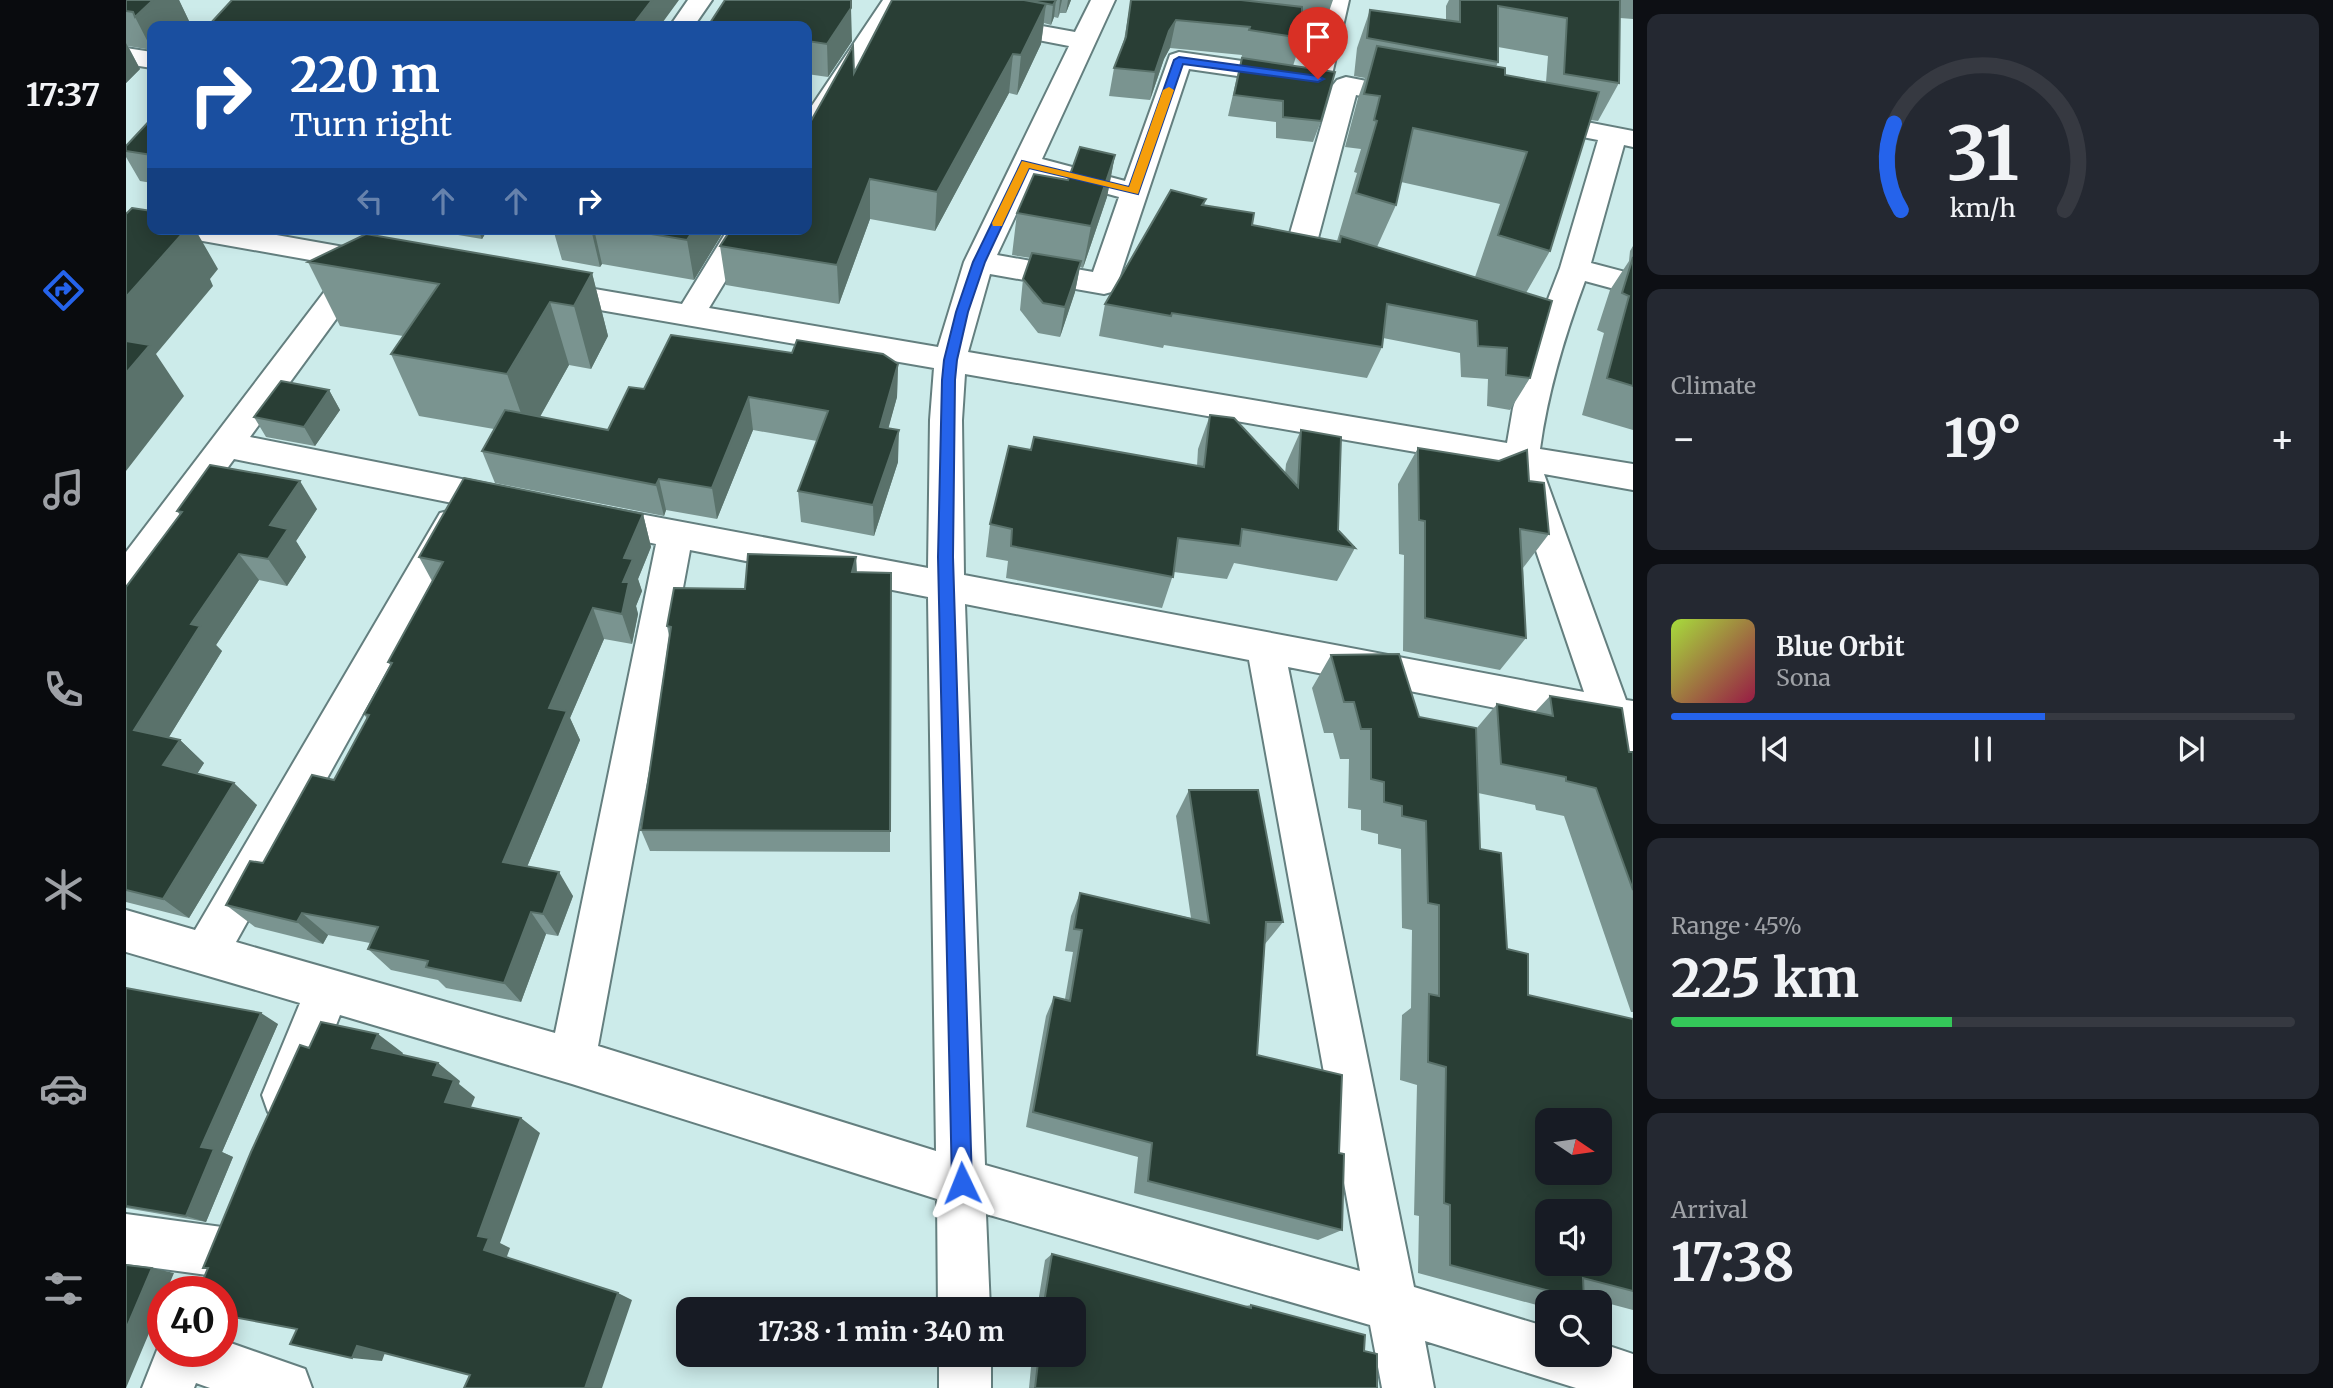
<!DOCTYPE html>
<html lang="en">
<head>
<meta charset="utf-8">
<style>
  body { margin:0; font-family:Merriweather,serif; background:#242831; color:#f1f3f6; height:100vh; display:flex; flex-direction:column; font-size:26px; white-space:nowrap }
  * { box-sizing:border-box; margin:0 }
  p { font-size:23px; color:#9ea1a6 }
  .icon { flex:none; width:38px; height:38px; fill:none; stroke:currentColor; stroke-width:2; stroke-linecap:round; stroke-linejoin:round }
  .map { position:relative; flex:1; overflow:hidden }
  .panel { display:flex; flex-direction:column; gap:14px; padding:14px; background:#0d0f14; width:700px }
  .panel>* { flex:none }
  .guide { position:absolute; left:21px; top:21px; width:665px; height:214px; border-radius:14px; box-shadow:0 4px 18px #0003; background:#1a4fa0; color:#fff; overflow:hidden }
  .needle { width:46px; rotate:103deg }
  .buttons { position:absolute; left:1409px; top:1108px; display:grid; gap:14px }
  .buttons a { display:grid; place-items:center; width:77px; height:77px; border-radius:14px; background:#171b24; box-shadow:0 4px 18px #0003; font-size:35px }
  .speed { position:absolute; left:21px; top:1276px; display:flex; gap:14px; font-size:35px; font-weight:700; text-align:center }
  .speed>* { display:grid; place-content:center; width:91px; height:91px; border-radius:50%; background:#171b24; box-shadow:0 4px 18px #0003; line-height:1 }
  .speed .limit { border:10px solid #d22; background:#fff; color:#111 }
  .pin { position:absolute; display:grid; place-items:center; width:60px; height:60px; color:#fff; margin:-72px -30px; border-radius:50% 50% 50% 0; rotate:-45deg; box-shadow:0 0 7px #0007 }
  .pin .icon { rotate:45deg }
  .me { position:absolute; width:77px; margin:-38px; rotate:358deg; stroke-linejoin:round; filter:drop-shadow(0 0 5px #0008) }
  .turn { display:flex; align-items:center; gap:24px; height:147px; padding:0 28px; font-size:32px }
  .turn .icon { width:91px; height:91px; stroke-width:2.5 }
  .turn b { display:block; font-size:49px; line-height:60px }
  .lanes { display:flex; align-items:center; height:66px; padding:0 28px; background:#0003; justify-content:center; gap:35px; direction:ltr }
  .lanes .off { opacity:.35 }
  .big { font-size:52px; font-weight:700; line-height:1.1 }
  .panel .tile { flex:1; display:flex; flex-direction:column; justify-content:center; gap:10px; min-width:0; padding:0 24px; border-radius:14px; background:#242831 }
  .panel .dial { align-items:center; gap:0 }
  .dial svg { height:182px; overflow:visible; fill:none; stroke:#363941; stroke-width:7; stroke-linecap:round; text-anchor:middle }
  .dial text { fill:#f1f3f6; stroke:none }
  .song { display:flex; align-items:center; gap:21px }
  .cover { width:84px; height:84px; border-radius:10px; background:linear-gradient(135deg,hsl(80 70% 55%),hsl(340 70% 35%)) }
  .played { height:7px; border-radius:4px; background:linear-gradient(90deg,#2563eb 60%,#363941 60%) }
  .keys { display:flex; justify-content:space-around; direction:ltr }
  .heat { display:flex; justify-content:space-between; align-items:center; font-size:38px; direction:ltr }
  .charge { height:10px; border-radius:5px; background:linear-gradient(90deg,#34c759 45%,#363941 0) }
  .trip { position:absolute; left:550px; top:1297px; width:410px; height:70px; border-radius:14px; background:#171b24; box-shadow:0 4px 18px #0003; font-weight:700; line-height:70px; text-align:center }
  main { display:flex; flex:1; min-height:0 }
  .dock { display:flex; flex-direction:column; width:126px; justify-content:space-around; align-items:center; background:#090b0e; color:#9ea1a6 }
  .dock .icon { width:49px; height:49px }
  .dock .active { color:#2563eb }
  .dock b { font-size:32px; color:#f1f3f6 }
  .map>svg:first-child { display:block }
</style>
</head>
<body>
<main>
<nav class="dock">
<b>17:37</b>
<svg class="icon active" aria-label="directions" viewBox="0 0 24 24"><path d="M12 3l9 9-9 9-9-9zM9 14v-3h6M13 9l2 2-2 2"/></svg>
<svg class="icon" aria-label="music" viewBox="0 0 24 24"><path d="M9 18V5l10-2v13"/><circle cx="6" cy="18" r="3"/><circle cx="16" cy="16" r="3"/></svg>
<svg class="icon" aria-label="phone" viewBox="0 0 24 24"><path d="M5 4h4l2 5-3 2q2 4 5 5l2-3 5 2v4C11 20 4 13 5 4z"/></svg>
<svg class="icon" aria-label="climate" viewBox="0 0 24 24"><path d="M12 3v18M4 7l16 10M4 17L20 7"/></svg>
<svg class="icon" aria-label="car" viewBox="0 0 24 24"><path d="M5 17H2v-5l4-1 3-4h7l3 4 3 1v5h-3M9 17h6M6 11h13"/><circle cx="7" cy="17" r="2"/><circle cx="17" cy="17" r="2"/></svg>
<svg class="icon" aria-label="filters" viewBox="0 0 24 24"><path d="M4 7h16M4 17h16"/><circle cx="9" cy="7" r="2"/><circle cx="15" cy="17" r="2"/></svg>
</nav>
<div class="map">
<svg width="1507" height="1388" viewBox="0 0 1507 1388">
  <rect width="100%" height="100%" fill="#ccebea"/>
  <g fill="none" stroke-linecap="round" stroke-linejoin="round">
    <defs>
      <path id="minor" d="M562,0H586L568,26H544Z
        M757,0H781L690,138L681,140V113Z
        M965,0H989L916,159L999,181L1044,55L1053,52L1166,68L1175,71L1179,76L1175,81L1166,84L1063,69L989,291L978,294L864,274L842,352L1381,443L1387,408L1410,331L1359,315L1355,308L1359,301L1370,298L1417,312L1434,268L1472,140L1400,126L1396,120L1400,114L1409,112L1507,131V147L1498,145L1465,263L1507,274V294L1459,281C1439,335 1422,390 1414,449L1507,464V490L1418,474L1500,700L1507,701V793L1493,788L1471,728L1162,667L1288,1287L1421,1327V1354H1474V1343L1507,1354V1388H1450L1299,1341L1308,1388H1256L1244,1325L860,1214L864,1309H812L811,1199L446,1084L214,1015L176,1112L159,1118L142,1112L136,1095L174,1003L0,952V910L69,930L314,513L326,510L338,513L343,523L110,942L429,1033L530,544L459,528L454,519L459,510L471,506L802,568L804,420L808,368L422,301L411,298L407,291L411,284L422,281L556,304L602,229H631L583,308L812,347L838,262L943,46L866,31L857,29L854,24L857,19L866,17L949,32ZM909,174L993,197L967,272L871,255ZM839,374L1382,468L1458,692L838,575L836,420ZM564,550L802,597L810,1151L472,1046ZM839,604L1123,660L1234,1271L859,1165Z
        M1199,0H1223L1205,79L1201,84L1192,87L1183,84L1179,79L1190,36L1125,27L1116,25L1113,20L1116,15L1125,13L1194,21Z
        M0,48L26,52V68L0,64Z
        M1220,77L1297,92L1301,98L1297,104L1288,106L1230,95L1191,242L1222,252L1227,259L1222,266L1212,269L1165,254L1160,247L1207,85L1211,80Z
        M46,229H116L263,255L268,262L263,269L246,270L124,437L381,488L393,492L398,501L393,510L381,514L108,459L13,589L0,593V552L218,266L60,238L50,235Z
        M0,1214L96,1227L114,1234L121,1252L114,1270L96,1277L0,1264Z
        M37,1335V1351H96V1340L179,1369L186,1388H84L70,1383L68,1388H16Z
        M813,1354H865V1388H813Z"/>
    </defs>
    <use href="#minor" stroke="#647f7f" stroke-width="4"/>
    <use href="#minor" fill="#fff" fill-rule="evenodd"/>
  </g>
  <path fill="#7a9490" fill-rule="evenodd" d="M0,0H53L63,21L26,26V50L2,46L14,69L0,83Z
    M766,0H945L940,13H934L932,18L928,17L925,25L918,23L915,44L891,95L883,93L809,231L744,219L713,304L600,285L594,246L728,73Z
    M1005,0H1207L1200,20L1176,17V38L1167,66L1195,121L1187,142L1150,138V122L1102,116L1116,55L1044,48L1038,59L1024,100L983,96L988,68L998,40Z
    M1323,0H1507V19L1494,18L1493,83L1472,121L1464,120L1424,251L1400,293L1404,378L1384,410L1361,406L1362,379L1335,377L1334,353L1257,338L1256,347L1241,378L1038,345L1037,348L973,336L979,304L1080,199L1078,206L1126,225L1211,241L1231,173L1228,172L1235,149L1219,147L1232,98L1239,78L1228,76L1231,48L1244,10L1320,20V6ZM1372,47L1422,56L1420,82L1379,75L1370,67L1372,62ZM1275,182L1374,204L1349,277L1251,247L1270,205Z
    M681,26L726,41L702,77L681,74Z
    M26,118V183L14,181L0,157V146Z
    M989,155L981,197L957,268L954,267L949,292L934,337L912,333L894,310L897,279L905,258L886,255L891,213L942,180Z
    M308,229H362L356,239L308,231Z
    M427,229H599L568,280L476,264L474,267L436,260Z
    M1507,246V430L1456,415L1478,333L1471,330L1484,290L1503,261L1504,251Z
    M182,262L466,273L482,336L465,369L443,365L414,417L482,430L518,389L666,353L772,364L771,397L762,428L772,462L748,536L675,522L672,491L691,441L627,430L591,519L540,510L538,516L369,483L356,451L368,429L293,416L265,354L277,336L214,326Z
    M203,390L214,410L189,446L140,437L128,417Z
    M1084,415L1159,474L1160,464L1175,430L1212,530L1229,548L1211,581L1108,563L1101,579L1048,572L1036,608L880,578L882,561L860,557L864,524L905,450L1071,466L1072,449Z
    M1292,448L1403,481L1423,534L1397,568L1400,638L1374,670L1277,651L1278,555L1273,554L1272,484Z
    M191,509L170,541L180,557L161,586L133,580L90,645L96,651L43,737L54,740L78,763L71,774L131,805L63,918L0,902V587L54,515L51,511Z
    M517,514L525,547L512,579L516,591L510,606L512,614L506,644L478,639L444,718L454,740L401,867L447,896L432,936L420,934L395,1002L320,988L312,980L265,970L242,949L244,943L202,935L197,944L129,927L100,905L208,780L241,719L238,714L265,666L262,662L306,581L293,557Z
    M730,557L731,572L764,831V852L524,851L515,830L543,636L541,626L619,589Z
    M1205,655L1293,717L1350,729L1371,704L1409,712L1424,696L1503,752H1507V1012H1505L1438,816L1410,810L1409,805L1352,793L1354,849L1381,949L1402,995L1507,1019V1310L1458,1297V1300L1448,1302H1421V1306L1418,1307L1292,1273L1293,1216L1288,1215L1291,1085L1274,1080L1276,1015L1285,1008L1286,930L1276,928L1275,849L1252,844V834L1235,830V810L1222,808L1223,759H1214L1207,733H1198L1186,688Z
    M1063,790L1157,922L1139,944L1131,1055L1213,1153L1216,1230L1192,1240L1008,1193L1012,1157L900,1127L920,1016L928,997L939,999L947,952L939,951L945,916L954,893L1065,918L1050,816Z
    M0,988L152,1024L96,1152L107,1157L80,1222L0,1208Z
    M926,1254L1119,1306L1125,1305L1238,1351L1251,1388H903L906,1357L904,1356V1354H947V1309H911L919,1260Z"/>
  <path fill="#5a726b" d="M27,0H53L63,21L57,26H26V50L9,17Z
    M526,0H553L534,26H506Z
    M930,0L928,17L925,25L927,5Z
    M934,0H936L932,18Z
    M942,0H945L940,13Z
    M920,4L915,44L891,95L895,55Z
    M725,8L726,41L702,77L701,44Z
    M1050,20L1044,48L1038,59L1024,100L1029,72L1043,31Z
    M0,43L14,69L0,83Z
    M887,54L883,93L809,231L811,192Z
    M989,155L981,197L957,268L965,226Z
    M744,179V219L713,304L711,265Z
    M51,229H69L92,269L84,279L87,286L30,354L58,396L0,471V297Z
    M352,229H362L356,239Z
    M465,229H468L476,264L474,267Z
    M568,229H599L568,280L561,240Z
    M955,261L949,292L934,337L939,307Z
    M466,273L482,336L465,369L448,306Z
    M424,302L443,365L403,436L381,374Z
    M772,364L771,397L754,459V427Z
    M203,390L214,410L189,446L178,427Z
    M623,397L627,430L591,519L586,488Z
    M773,430L772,462L748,536L747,505Z
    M533,479L540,510L538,516L530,485Z
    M174,481L191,509L170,541L180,557L161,586L142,559L144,525Z
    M517,514L525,547L512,579L516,591L510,606L512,614L506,644L496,614L498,558Z
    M113,554L133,580L90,645L96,651L33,753L8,730L65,624Z
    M730,557L731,585L726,572Z
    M467,608L478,639L444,718L454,740L393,886L377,862L423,708Z
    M54,740L78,763L62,788L37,765Z
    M108,783L131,805L63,918L37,899Z
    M433,872L447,896L432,936L417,914Z
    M405,912L420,934L395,1002L378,983Z
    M176,913L202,935L197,944L171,922Z
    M135,1013L152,1024L96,1152L107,1157L80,1222L60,1216L75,1147Z
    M252,1034L277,1053L271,1067L246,1048Z
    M312,1063L334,1081L333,1084L349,1097L341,1117L319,1102L307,1075Z
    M395,1118L414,1133L374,1243L384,1248L380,1259L358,1250L352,1236Z
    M26,1268L48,1273L40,1292H37V1300L0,1388V1329Z
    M492,1293L506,1300L476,1388H459Z
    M231,1346L260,1350L256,1361L226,1358Z"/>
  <path fill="#293e35" stroke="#5a726b" stroke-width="2" fill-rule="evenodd" d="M0,0H27L9,17L7,12L0,11Z
    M106,0H526L506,26H82Z
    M599,0H725V8L701,44L681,41V26H582Z
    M766,0H898L920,4L895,55L887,54L811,192L744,179L711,265L594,246L605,229H681V128L727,46L728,73Z
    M901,0H930L927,5Z
    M1005,0H1115L1176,7V38L1123,30L1124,27L1050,20L1043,31L1029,72L988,68L1000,37Z
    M1334,0H1494L1493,83L1438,74L1441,18L1372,6V62L1241,38L1244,10L1334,22Z
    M1251,46L1379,68V75L1473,92L1424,251L1372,235L1401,152L1287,128L1270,205L1230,193L1251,121L1248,120L1254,96L1238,94Z
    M1116,58L1209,72L1195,121L1157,117V101L1108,95Z
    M26,118V155L0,151V146Z
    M954,147L989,155L965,226L891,213L908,174L942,180Z
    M1045,190L1080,199L1076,205L1128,213L1126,225L1214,242L1215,236L1426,301L1404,378L1380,375L1381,348L1352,346L1351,321L1261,304L1256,347L1046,313L1045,316L979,304Z
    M6,208L26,211V229H51L48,232L57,233L0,297V214Z
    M495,229H568L561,240Z
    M240,234L466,273L448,306L424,302L381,374L265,354L313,284L182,262Z
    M906,253L955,261L939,307L917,303L897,279Z
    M1507,257V386L1481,378L1503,296L1496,293Z
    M545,335L666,353L671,340L757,354L772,364L754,427L773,430L747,505L672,491L702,411L623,397L586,488L533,479L530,485L356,451L379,410L482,430L503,387L518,389Z
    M0,341L24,345L0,373Z
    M155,381L203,390L178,427L128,417Z
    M1084,415L1108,418L1172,487L1175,430L1215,437L1212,530L1229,548L1116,529L1114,546L1052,538L1047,577L885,546L886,529L864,524L883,446L905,450L908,437L1078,467Z
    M1292,448L1373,461L1401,450L1403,481L1418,483L1423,534L1394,529L1400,638L1299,618V521L1293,520Z
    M84,465L174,481L144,525L162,529L142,559L113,554L65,624L74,626L8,730L54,740L37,765L108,783L37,899L0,890V587L56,512L51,511Z
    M338,478L517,514L498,558L507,559L497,582H503L496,614L467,608L423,708L441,711L377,862L433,872L417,914L405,912L378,983L300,967L302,961L242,949L252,927L176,913L171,922L100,905L124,861L137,863L186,775L208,780L243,715L238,714L266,663L262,662L317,562L293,557Z
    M622,554L730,557L726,572L765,573L764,831L515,830L545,627L541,626L548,588L619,589Z
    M1273,654L1293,717L1350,728L1354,849L1375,853L1381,949L1402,954V995L1507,1019V1291L1457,1278L1458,1300L1324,1265V1205L1318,1203L1320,1067L1302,1062L1303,994L1313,996V905L1302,903L1300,821L1276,816V806L1258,802V782L1245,779V729H1235L1228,702H1218L1205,655ZM1421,1120H1474V1172H1421ZM1421,1211H1474V1264H1421Z
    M1424,696L1496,708L1503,752H1507V890L1470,788L1440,781V777L1375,764L1371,704L1427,716Z
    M1063,790H1132L1157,922H1140L1131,1055L1216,1075L1213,1153L1218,1154L1216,1230L1022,1181L1026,1143L907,1112L928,997L944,1001L956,930L948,929L954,893L1083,923Z
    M0,988L135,1013L75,1147L88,1149L60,1216L0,1206Z
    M195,1022L252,1034L246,1048L312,1063L307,1075L328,1080L319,1102L395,1118L352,1236L363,1238L358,1250L492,1293L459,1388H338L344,1375L231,1346L226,1358L164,1344L171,1329L96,1315V1292H72L82,1268H77L125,1152L174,1045L183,1048Z
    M926,1254L1125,1308V1305L1239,1335L1238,1351L1251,1354V1388H909L913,1354H947V1309H917Z
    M0,1265L26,1268L0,1329Z"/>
  <path fill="#2563eb" stroke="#184099" stroke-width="2" d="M1053,57L1192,76L1198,79L1192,82L1057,64L1012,194L903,168L859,262L842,312L831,360L829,380L827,557L846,1183L843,1190L836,1193L829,1190L826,1183L812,557L816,380L818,360L830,312L847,262L896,161L1003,187L1048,60Z"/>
  <path fill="#f59e0b" d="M1043,87L1048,90L1012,194L903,168L877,223L876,226H867L866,223L896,161L1003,187L1037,90Z"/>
</svg>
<div class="buttons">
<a><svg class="needle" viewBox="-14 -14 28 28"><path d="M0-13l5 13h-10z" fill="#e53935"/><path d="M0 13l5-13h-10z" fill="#9ea1a6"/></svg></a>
<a><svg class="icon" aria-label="sound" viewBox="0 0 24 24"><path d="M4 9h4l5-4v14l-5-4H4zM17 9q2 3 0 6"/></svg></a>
<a><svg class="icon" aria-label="search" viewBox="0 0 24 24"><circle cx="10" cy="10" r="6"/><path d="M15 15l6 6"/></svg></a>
</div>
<div class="speed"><div class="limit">40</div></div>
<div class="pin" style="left:1192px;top:79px;background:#d93025"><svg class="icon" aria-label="arrive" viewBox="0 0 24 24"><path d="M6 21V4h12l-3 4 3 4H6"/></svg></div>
<svg class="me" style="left:836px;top:1183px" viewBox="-20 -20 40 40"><path d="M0-17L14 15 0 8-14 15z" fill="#2563eb" stroke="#fff" stroke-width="4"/></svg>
<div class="trip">17:38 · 1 min · 340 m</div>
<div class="guide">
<div class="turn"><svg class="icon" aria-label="right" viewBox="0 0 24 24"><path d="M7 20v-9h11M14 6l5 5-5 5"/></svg><div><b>220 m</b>Turn right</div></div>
<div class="lanes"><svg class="icon off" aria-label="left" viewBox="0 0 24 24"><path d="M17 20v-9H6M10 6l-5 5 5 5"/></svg><svg class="icon off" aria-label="ahead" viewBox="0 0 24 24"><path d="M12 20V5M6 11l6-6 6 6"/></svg><svg class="icon off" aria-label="ahead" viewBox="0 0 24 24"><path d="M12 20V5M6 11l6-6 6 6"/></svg><svg class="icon" aria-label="right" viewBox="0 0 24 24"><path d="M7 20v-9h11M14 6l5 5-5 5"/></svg></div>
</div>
</div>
<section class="panel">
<div class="tile dial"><svg viewBox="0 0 100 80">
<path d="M14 69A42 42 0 1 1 86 69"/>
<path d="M14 69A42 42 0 0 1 11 31" stroke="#2563eb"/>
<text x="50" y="56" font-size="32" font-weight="700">31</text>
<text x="50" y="72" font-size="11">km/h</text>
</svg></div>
<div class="tile"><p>Climate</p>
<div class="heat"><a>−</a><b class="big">19°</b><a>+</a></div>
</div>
<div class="tile">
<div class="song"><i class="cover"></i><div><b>Blue Orbit</b><p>Sona</p></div></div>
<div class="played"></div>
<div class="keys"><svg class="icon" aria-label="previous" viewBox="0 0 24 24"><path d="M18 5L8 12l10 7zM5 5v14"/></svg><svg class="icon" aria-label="pause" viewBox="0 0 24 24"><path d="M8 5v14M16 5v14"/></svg><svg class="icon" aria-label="next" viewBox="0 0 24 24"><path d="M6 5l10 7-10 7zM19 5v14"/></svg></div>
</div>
<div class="tile"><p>Range · 45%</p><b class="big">225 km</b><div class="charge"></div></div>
<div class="tile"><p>Arrival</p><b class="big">17:38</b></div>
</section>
</main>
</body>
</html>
